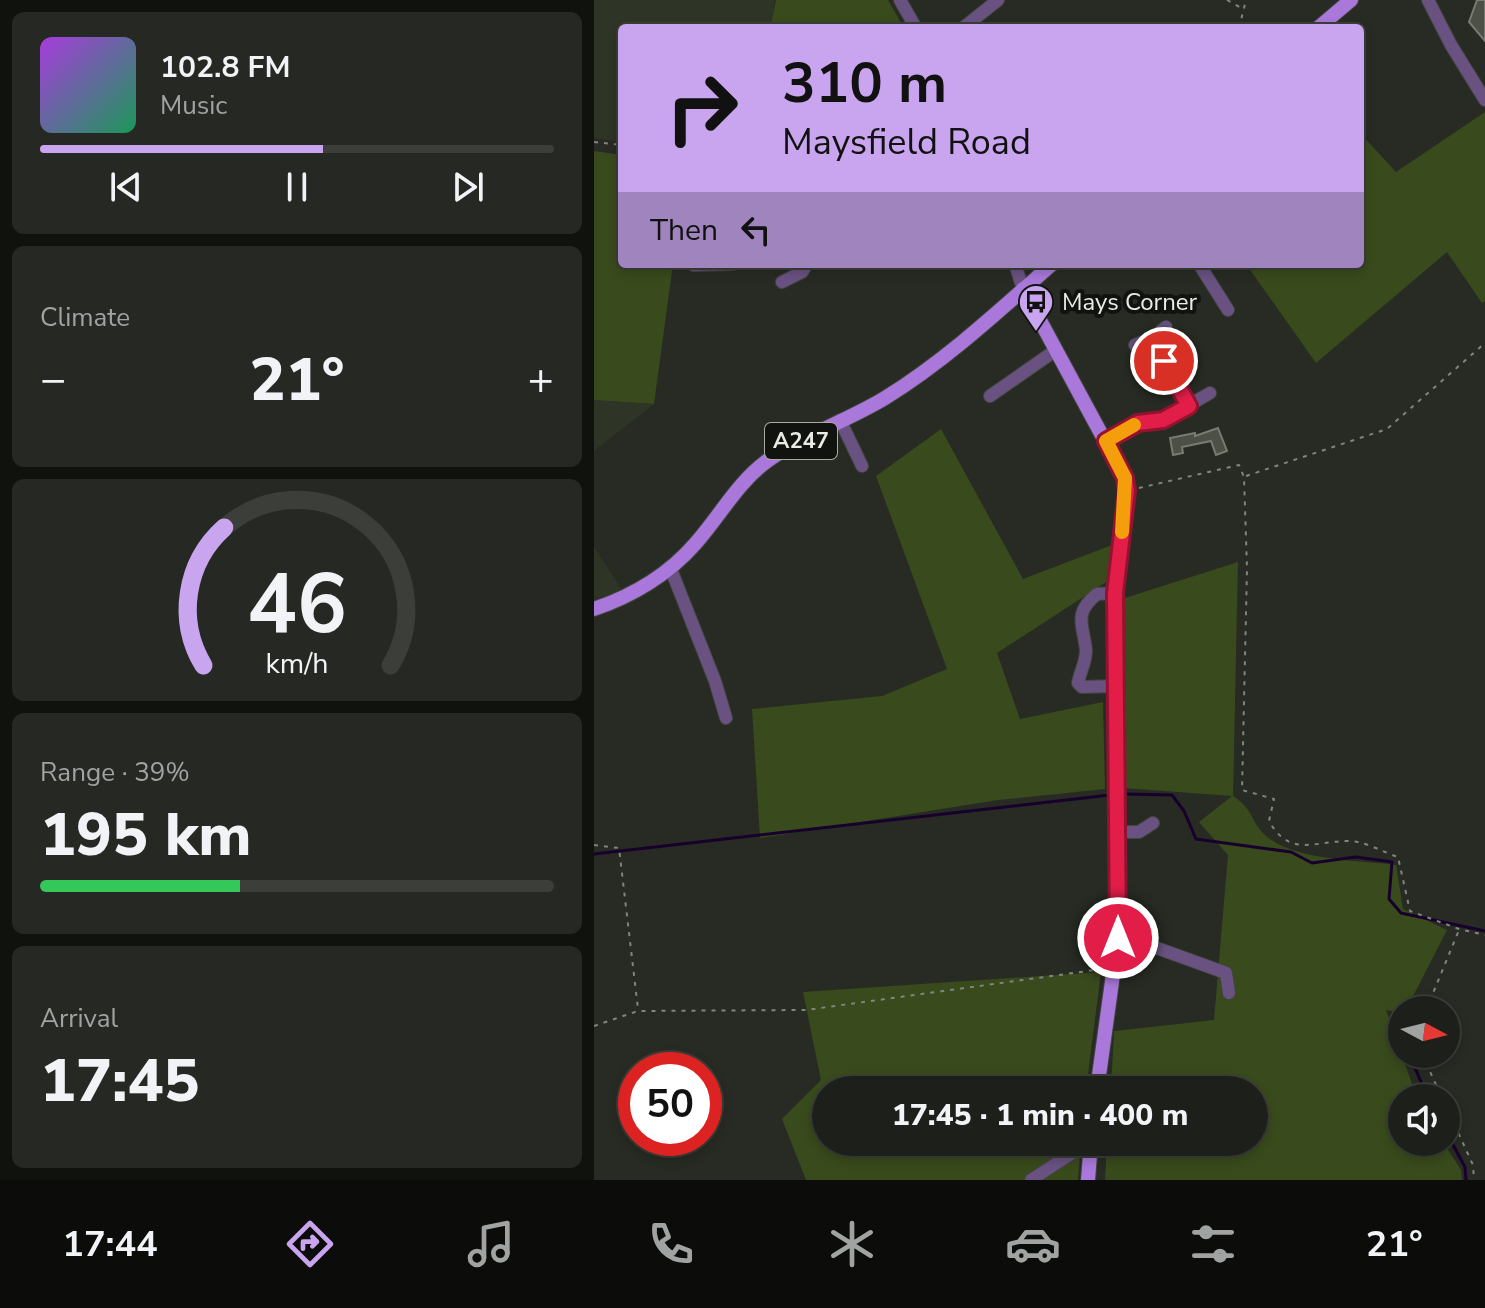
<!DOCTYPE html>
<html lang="en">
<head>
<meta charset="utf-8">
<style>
  body { margin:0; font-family:"Nunito Sans",sans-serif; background:#252823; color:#f1f3f6; height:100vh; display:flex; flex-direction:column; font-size:30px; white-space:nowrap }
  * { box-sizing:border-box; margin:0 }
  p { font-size:26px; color:#a0a3a2 }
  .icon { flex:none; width:44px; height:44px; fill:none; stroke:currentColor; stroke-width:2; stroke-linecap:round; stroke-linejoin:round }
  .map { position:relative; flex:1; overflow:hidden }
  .side { display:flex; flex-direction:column; gap:12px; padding:12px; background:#10120e; width:594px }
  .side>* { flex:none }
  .top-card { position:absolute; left:24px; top:24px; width:746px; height:244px; border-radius:8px; box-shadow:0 4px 12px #0003,0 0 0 2px #3b3e39; background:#c8a5ee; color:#111; overflow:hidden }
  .needle { width:52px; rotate:97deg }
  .buttons { position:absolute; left:794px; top:996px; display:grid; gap:16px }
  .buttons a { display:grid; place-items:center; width:72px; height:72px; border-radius:50%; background:#1d201a; box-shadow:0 4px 12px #0003,0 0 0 2px #3b3e39; font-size:40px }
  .speed { position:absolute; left:24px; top:1052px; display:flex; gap:16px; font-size:40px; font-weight:700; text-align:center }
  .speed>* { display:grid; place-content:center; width:104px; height:104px; border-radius:50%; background:#1d201a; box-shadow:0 4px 12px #0003,0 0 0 2px #3b3e39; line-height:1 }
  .speed .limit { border:12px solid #d22; background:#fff; color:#111 }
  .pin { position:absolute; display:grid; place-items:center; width:68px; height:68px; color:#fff; margin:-34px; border:4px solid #fff; border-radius:50%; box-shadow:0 2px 8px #0007 }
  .me { position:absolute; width:88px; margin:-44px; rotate:0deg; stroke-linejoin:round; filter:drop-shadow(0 0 6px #0008) }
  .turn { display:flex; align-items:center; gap:28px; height:168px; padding:0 32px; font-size:36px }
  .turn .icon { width:104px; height:104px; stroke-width:2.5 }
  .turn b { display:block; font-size:56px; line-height:68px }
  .then { display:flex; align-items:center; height:76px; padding:0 32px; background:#0003; gap:16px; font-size:30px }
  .big { font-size:60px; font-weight:800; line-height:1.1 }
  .side .tile { flex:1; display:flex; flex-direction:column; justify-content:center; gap:12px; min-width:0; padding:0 28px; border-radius:12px; background:#252823 }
  .side .dial { align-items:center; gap:0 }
  .dial svg { height:208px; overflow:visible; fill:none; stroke:#3b3e39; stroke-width:7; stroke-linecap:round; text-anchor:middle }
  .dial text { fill:#f1f3f6; stroke:none }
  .song { display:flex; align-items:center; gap:24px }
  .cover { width:96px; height:96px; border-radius:12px; background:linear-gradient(135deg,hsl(280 70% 55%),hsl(150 70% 35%)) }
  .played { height:8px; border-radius:4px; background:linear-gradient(90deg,#c8a5ee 55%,#3b3e39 55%) }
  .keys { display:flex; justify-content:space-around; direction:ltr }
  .heat { display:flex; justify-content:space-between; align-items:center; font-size:44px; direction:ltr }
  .charge { height:12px; border-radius:6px; background:linear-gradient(90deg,#34c759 39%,#3b3e39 0) }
  .trip { position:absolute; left:218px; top:1076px; width:456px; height:80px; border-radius:40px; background:#1d201a; box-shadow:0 4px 12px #0003,0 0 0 2px #3b3e39; font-weight:800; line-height:80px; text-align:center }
  .tabs { display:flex; height:128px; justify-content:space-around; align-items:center; background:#0c0d0a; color:#a0a3a2 }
  .tabs .icon { width:56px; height:56px }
  .tabs .selected { color:#c8a5ee }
  .tabs b { font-size:36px; color:#f1f3f6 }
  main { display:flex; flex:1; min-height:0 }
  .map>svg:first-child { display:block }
</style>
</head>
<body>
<main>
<section class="side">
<div class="tile">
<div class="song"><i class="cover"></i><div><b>102.8 FM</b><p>Music</p></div></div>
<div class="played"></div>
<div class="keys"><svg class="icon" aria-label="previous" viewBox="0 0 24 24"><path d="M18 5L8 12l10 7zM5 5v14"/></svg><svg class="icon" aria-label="pause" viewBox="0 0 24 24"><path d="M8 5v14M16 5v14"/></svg><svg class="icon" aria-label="next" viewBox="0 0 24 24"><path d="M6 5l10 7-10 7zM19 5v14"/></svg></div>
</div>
<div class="tile"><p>Climate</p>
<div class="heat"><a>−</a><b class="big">21°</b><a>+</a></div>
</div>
<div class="tile dial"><svg viewBox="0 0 100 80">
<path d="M14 69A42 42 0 1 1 86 69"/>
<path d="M14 69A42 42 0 0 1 22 16" stroke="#c8a5ee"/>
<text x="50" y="56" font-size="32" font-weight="700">46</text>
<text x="50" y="72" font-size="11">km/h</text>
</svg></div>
<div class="tile"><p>Range · 39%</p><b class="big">195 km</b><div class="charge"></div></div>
<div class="tile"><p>Arrival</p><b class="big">17:45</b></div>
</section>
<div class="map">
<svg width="891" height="1180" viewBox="0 0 891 1180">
  <rect width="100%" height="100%" fill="#272b23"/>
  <path fill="#2e3426" d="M0,0H181L176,28H28V142L0,138Z
    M0,400L60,404L0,451Z
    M0,547L28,590L0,600Z"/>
  <path fill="#394a1c" d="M182,0H294L310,28H176Z
    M891,112V301L888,303L853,252L722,363L652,264H766V133L802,172Z
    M0,151L28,155V264H79L60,404L0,400Z
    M347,429L429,579L518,545L514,581L403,653L426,719L509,702L511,789L404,800L166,838L158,709L288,696L353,669L282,476Z
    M644,562L639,796C660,810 656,820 670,834C697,861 764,860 802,865L809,909L853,930L812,1010H808V1013L792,1010L823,1098H808V1142H849L867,1170L868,1180H511L513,1142H660V1090H517L520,1031L620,1020L634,855L605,822L638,796L530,788L531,598Z
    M507,972L492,1090H232V1142H487L484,1180H212L188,1119L227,1080L209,992Z"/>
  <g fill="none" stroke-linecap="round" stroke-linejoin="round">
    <path stroke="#18002c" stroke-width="3" d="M530,794L578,795L590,811L602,839L697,852L718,863L762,857L798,862L795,899L807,913L891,931
      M0,854L516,795
      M801,1015L808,1036
      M815,1054L834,1098
      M852,1132L871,1167L872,1180"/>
  </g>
  <path fill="#4d5047" stroke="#777b72" stroke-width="2" d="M883,0H891V41L875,22Z
    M624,428L633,451L622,455L617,441L588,447L589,453L579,455L576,438L601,433V436Z"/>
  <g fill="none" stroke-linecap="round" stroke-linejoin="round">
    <defs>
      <path id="minor" d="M306,0L322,28
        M834,0L857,45L891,100
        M369,28L404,0
        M421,264L429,289
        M605,264L634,310
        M99,265L140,264
        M188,282L208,272L213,264
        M572,327L558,338L595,406
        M541,345L558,338
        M396,396L462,350
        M246,420L268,466
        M512,441L544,423L569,420L616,393
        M76,567L121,681L132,718
        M521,593L503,594C478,614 490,626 492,651C492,662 486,672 484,683L488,687L521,686
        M523,832H545L559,823
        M524,938L538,939L632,973L635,993
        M437,1180L495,1142"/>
      <path id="major" d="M724,28L757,0
        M429,289L531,478L533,491L521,593L524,938L503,1090
        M0,609C38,596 75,574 101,544C126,516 143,483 173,461C210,435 253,421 291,398C351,361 405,311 458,264
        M494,1180L497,1142"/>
    </defs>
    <use href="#minor" stroke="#42463e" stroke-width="14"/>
    <use href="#major" stroke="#42463e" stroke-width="16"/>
    <path stroke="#82857e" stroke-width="2" stroke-dasharray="4 6" stroke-linecap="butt" d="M633,0L649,9
      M645,28L652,0
      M0,142L28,145
      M652,476L793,429L891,343
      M545,488L645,465L650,477L653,569L648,790L680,799L675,821C696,858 720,841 755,841C770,841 789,852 804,857L816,911L865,929L891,935
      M0,845L25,848L44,1009
      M832,1010L865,930
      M0,1026L44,1011L212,1010L508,969
      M828,1054L848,1098
      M852,1106L879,1165L880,1180"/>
    <use href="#minor" stroke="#695282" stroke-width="12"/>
    <use href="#major" stroke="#a978da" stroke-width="14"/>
  </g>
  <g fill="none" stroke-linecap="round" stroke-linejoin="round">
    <defs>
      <path id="route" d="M524,938L521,593L533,491L531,478L512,441L544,423L569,420L595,406L570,361"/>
    </defs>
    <use href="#route" stroke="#92132f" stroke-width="20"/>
    <use href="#route" stroke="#e11d48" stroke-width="14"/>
    <path stroke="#f59e0b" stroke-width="14" d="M528,532L531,478L512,441L540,425"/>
  </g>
  <defs>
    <symbol id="bus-pin" viewBox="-11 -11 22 30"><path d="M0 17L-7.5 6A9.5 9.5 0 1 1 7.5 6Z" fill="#c8a5ee" stroke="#11130f"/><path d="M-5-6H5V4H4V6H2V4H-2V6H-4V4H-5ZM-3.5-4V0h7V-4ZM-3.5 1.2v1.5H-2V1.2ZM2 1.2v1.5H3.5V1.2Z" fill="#111"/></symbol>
  </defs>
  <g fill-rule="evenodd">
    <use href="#bus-pin" x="422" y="282" width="40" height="54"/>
  </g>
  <g text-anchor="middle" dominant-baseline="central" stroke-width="8" stroke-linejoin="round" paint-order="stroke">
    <rect fill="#11130f" stroke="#a8aaa6" stroke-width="2" x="171" y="423" width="72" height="36" rx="6"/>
    <g font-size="22" font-weight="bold" fill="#e9ebe6">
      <text x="207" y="441">A247</text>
    </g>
    <g font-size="24" fill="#e9ebe6" stroke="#11130f" text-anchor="start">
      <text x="468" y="302">Mays Corner</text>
    </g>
  </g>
</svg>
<div class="buttons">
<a><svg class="needle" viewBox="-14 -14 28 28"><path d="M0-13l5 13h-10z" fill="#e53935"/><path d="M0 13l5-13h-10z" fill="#a0a3a2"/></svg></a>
<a><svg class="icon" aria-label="sound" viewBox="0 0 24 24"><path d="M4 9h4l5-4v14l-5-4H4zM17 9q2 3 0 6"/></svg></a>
</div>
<div class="speed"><div class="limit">50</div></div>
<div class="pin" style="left:570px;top:361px;background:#d93025"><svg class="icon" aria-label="arrive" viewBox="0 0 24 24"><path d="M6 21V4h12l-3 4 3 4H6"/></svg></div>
<svg class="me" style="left:524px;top:938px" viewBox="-20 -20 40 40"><circle r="17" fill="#e11d48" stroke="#fff" stroke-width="3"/><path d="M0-11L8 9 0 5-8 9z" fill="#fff"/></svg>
<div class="trip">17:45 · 1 min · 400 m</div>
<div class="top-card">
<div class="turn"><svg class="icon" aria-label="right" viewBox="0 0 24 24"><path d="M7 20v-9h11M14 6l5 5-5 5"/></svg><div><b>310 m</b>Maysfield Road</div></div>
<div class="then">Then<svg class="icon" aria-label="left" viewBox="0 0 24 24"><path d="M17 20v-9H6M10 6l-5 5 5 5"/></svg></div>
</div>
</div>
</main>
<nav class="tabs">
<b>17:44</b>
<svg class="icon selected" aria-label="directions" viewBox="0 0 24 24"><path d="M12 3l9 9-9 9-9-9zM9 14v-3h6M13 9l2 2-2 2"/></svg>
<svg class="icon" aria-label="music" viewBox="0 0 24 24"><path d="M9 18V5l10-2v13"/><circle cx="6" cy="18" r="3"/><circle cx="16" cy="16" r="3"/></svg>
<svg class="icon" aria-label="phone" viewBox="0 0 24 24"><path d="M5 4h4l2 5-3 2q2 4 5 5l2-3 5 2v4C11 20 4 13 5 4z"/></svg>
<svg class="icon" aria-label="climate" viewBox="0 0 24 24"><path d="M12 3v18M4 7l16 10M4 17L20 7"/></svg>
<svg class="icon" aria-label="car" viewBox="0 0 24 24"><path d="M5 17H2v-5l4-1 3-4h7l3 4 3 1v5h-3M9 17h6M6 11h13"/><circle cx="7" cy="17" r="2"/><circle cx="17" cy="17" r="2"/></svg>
<svg class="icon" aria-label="filters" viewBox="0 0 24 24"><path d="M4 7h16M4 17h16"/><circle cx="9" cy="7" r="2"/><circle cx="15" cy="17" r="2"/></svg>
<b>21°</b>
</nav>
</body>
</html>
